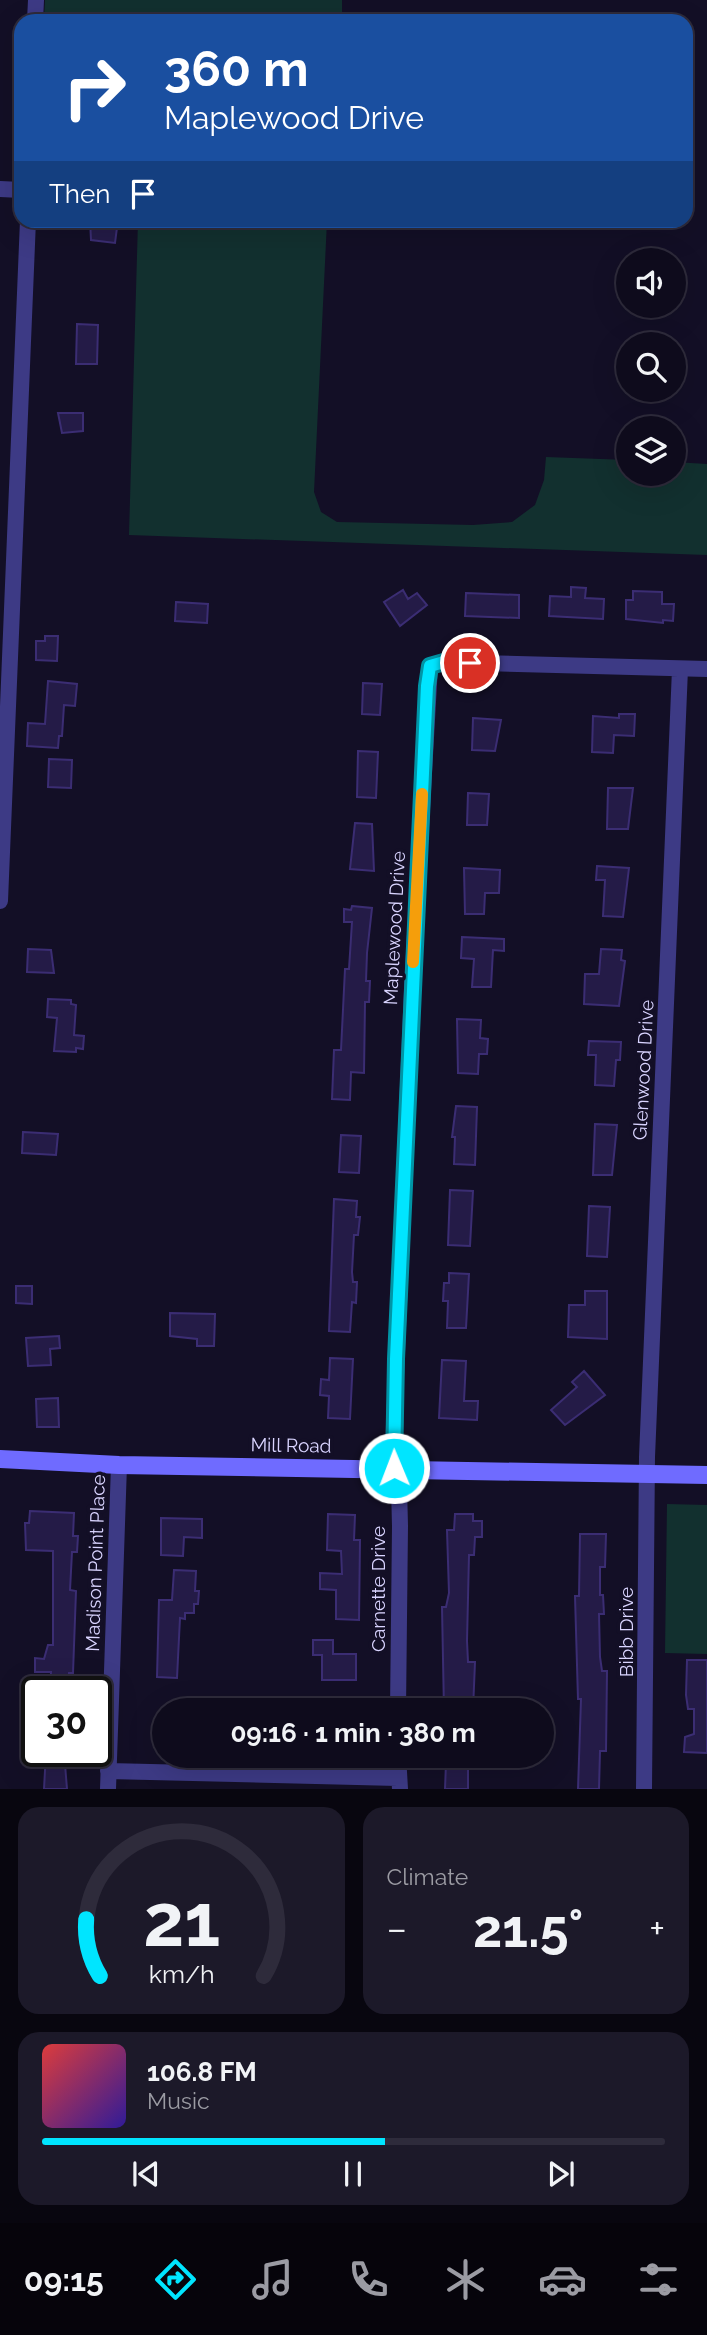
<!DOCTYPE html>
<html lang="en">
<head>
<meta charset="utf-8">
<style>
  body { margin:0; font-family:Raleway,sans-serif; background:#1c1929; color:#f1f3f6; height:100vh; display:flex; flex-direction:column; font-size:26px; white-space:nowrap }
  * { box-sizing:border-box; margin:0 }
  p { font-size:23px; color:#9b9ba3 }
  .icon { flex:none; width:38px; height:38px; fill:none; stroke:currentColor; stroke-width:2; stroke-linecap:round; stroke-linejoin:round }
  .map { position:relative; height:1789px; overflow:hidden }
  .side { display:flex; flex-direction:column; gap:18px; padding:18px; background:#08060f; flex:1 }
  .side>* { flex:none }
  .banner { position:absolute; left:14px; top:14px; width:679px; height:214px; border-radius:21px; box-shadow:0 7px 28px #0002,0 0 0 2px #2e2b3b; background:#1a4fa0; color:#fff; overflow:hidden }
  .fabs { position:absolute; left:616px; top:248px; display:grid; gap:14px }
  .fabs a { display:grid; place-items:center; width:70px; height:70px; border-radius:50%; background:#0e0b1c; box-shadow:0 7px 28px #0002,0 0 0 2px #2e2b3b; font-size:35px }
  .speed { position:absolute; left:21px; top:1676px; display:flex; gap:14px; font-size:35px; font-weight:700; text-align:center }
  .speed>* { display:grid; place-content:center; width:91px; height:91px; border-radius:50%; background:#0e0b1c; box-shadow:0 7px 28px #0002,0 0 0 2px #2e2b3b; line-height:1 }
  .speed .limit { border:4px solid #111; border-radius:10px; background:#fff; color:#111 }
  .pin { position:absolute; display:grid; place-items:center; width:60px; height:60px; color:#fff; margin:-30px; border:4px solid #fff; border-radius:50%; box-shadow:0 2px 7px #0007 }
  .me { position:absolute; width:77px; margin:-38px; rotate:359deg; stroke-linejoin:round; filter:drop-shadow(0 0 5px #0008) }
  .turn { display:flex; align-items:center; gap:24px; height:147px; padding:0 35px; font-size:32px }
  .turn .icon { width:91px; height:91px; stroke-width:2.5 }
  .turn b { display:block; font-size:49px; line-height:60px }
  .then { display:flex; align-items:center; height:66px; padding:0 35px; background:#0003; gap:14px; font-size:26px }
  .big { font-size:52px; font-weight:700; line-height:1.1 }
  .side .tile { flex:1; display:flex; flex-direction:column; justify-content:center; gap:10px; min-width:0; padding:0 24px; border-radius:21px; background:#1c1929 }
  .side .dial { align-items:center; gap:0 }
  .dial svg { height:182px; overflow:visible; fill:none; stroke:#2e2b3b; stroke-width:7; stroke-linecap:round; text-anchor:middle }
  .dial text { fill:#f1f3f6; stroke:none }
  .song { display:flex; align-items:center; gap:21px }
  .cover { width:84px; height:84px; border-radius:10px; background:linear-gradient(135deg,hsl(0 70% 55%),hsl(250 70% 35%)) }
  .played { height:7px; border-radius:4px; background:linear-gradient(90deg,#00e5ff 55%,#2e2b3b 55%) }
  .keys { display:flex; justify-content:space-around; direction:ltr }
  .heat { display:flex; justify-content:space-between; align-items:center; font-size:38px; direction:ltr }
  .side .tiles { flex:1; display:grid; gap:18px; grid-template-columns:1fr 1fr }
  .tile:last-child { grid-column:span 2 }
  .trip { position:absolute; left:152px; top:1698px; width:402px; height:70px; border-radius:35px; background:#0e0b1c; box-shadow:0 7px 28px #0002,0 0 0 2px #2e2b3b; font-weight:700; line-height:70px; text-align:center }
  .tabs { display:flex; height:112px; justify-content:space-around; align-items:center; background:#06040b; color:#9b9ba3 }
  .tabs .icon { width:49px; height:49px }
  .tabs .on { color:#00e5ff }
  .tabs b { font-size:32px; color:#f1f3f6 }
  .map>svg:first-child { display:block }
</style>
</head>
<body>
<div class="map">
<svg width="707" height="1789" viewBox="0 0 707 1789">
  <rect width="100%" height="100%" fill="#130f26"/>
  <path fill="#12302f" d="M45,0H342V21H44Z
    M138,221H327L314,492L321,512L337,522L473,525L512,522L535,505L544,480L546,457L628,460V474H674V462L707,464V555L129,535Z
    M667,1504L707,1505V1654L665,1653Z"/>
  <path fill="#241b47" stroke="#3b2d73" stroke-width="2" d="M90,220H118L115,243L91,240Z
    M77,324L98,325L97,364H76Z
    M58,413H83V431L62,433Z
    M571,587L586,588L585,598L604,599L603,619L549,616L550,596L571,597Z
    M403,590L408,599L417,593L427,605L400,626L384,602Z
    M633,591L662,592V604H674L673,621L663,620V623L626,619V600H633Z
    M466,593L519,595V618L465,616Z
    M176,602L208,604L207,623L175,621Z
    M45,636H58L57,661L36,660V641H45Z
    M48,681L77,684L75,706L64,705L62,736H59L58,748L27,746L28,723L45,724Z
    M363,683L382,684L380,715L362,714Z
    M619,714H635L634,736L614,735L613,753L592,752L593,716L619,718Z
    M473,718L501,720L495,751L472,750Z
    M358,751L378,752L376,798L357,797Z
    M49,759L72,760L71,788L48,787Z
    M608,788H633L628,829H607Z
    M468,793L489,794L487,825H467Z
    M355,823L372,824L374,871L350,869Z
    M597,866L629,868L623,917L603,916L605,880H596Z
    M464,868L500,870L499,893H485L484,914H465Z
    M352,906L372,908L367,953L366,981H370L369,1002H365L364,1073L351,1072L350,1100L332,1099L334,1050H341L345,969H349L352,922H344V909L351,910Z
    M462,937L504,939V951L493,950L491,987H472L474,959L461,958Z
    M28,949L51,950L54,973L27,972Z
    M601,949L622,950L621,960L625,961L619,1006L584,1004L585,974H599Z
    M48,999L71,1000V1004L76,1005L74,1035L84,1036L83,1049L76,1048V1052L54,1051L57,1018L47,1017Z
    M457,1019L481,1020L480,1038L488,1039L487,1054H479L478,1074L458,1073Z
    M589,1041L621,1042L620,1060H616L614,1086L595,1085L596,1055H588Z
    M456,1106L477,1107L475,1165L454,1164L455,1137H452Z
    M595,1124L617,1125L612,1175H593Z
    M23,1132L58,1134L56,1155L22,1153Z
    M341,1135L361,1136L359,1173L339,1172Z
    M450,1190L473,1191L470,1246L448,1245Z
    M334,1199L357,1201L356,1217H360L358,1235H354L352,1272L353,1282H357L356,1303L352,1302L350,1332L329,1331Z
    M589,1206L610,1207L607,1257L587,1256Z
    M449,1273L469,1274L466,1328H447L448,1301H443L444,1283H449Z
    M16,1286H32V1304L16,1303Z
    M585,1291H607V1339L568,1337L569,1305H585Z
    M170,1313L215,1314L214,1346H197V1339L170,1336Z
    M59,1336L60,1348L50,1349L51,1365L28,1366L26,1338Z
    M330,1358L353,1359L350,1419L328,1418L329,1396L320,1395L321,1379L329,1380Z
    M442,1360L466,1361L464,1401H478L477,1420L439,1418Z
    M584,1371L605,1395L565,1425L551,1410L577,1387L572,1382Z
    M58,1398L59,1427H37L36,1399Z
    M30,1511L74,1513L73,1536H78L77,1552H72L70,1590L76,1591L73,1673H69L68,1692H50L51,1672H35V1658L44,1659L48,1645H53V1551L26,1550L25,1523H29Z
    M328,1514L355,1515L354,1540H360L359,1620L336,1619V1590L320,1589V1573L342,1574L341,1551L327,1550Z
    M455,1514H473V1521H482V1537H475L474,1555H469L467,1641L468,1662H475L473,1710H444L442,1607H446L449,1593L447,1530H454Z
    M161,1518L202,1519V1538L184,1537L183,1556L161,1555Z
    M580,1534H606L605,1567H600V1595H603L604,1614H599L600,1657L602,1671H607L606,1751H600L599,1789H578L581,1699H578L575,1596H579Z
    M174,1570L196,1571L195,1591H199L198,1604H194V1613H185V1619L180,1618L177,1678L157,1677L159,1600H172Z
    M313,1640H333V1654H356V1680H322V1655H313Z
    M687,1660H707V1753L684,1752L685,1737L694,1734V1709H688L686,1695Z
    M46,1752H64L67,1789H44Z
    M446,1763L468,1764V1789H445Z"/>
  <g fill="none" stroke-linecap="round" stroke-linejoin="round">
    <path stroke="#3d3a85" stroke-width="16" d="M35,21L36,0
      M0,189L21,190
      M0,901L28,220
      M398,1710L400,1526L399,1486L393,1449L412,988L430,666L444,662L707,669
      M398,1755L400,1789
      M108,1771L398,1778
      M108,1789L119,1465
      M644,1789L647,1457L680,669"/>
    <path stroke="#6f6bff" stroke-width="18" d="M0,1459L119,1465L707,1475"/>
  </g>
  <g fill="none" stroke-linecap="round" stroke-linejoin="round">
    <defs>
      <path id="route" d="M394,1468L396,1359L427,686L430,666L444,662L470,663"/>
    </defs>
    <use href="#route" stroke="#0095a6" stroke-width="18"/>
    <use href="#route" stroke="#00e5ff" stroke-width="12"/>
    <path stroke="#f59e0b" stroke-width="12" d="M413,962L422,794"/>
  </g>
  <g text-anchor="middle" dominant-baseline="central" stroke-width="7" stroke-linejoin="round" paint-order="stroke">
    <g font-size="19" fill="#d9d4ff" stroke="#130f26">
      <text transform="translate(394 928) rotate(-87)">Maplewood Drive</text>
      <text transform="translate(643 1070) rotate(-87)">Glenwood Drive</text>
      <text transform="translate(291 1445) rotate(1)">Mill Road</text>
      <text transform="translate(95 1563) rotate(-88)">Madison Point Place</text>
      <text transform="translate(378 1589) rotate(-90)">Carnette Drive</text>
      <text transform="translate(626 1632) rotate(-90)">Bibb Drive</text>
    </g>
  </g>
</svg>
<div class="fabs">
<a><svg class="icon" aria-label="sound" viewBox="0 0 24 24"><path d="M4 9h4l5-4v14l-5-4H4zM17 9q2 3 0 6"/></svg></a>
<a><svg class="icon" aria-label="search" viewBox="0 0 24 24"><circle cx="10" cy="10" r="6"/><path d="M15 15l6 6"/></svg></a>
<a><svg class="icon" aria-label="layers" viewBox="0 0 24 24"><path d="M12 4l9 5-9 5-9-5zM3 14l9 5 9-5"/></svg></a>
</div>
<div class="speed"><div class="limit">30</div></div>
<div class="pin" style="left:470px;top:663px;background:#d93025"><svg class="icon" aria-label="arrive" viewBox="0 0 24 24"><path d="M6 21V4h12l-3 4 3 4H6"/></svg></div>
<svg class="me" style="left:394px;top:1468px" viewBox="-20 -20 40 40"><circle r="17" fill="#00e5ff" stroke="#fff" stroke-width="3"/><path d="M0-11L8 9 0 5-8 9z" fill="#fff"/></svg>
<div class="trip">09:16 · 1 min · 380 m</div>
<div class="banner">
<div class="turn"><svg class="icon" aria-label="right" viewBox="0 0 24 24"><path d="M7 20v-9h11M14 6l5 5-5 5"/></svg><div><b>360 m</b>Maplewood Drive</div></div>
<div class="then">Then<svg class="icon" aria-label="arrive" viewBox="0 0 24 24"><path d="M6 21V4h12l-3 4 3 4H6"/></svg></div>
</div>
</div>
<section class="side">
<div class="tiles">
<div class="tile dial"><svg viewBox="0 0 100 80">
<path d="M14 69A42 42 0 1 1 86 69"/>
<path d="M14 69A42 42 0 0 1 8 44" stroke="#00e5ff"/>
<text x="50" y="56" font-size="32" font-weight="700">21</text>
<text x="50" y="72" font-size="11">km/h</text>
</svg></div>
<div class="tile"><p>Climate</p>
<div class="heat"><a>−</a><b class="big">21.5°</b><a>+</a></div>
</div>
<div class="tile">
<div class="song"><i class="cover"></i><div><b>106.8 FM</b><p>Music</p></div></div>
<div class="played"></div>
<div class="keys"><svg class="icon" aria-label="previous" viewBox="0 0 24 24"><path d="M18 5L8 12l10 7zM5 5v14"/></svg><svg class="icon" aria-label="pause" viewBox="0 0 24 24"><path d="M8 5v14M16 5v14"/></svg><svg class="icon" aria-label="next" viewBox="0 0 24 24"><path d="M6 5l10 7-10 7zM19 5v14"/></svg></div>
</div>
</div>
</section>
<nav class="tabs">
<b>09:15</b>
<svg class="icon on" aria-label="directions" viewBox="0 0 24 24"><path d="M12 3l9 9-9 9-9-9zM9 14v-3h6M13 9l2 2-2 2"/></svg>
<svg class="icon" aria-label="music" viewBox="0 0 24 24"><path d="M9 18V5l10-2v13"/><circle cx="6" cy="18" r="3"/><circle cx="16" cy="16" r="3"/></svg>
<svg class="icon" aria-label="phone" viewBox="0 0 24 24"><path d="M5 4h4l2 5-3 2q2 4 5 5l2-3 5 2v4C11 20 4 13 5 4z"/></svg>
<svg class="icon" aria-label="climate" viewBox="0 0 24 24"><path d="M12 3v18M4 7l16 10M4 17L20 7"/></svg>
<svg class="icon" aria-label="car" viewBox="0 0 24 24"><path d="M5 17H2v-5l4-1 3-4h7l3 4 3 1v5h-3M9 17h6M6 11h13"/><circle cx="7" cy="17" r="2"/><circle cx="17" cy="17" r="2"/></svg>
<svg class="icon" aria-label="filters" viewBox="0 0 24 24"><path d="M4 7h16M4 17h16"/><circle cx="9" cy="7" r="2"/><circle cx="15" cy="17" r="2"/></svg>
</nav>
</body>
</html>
